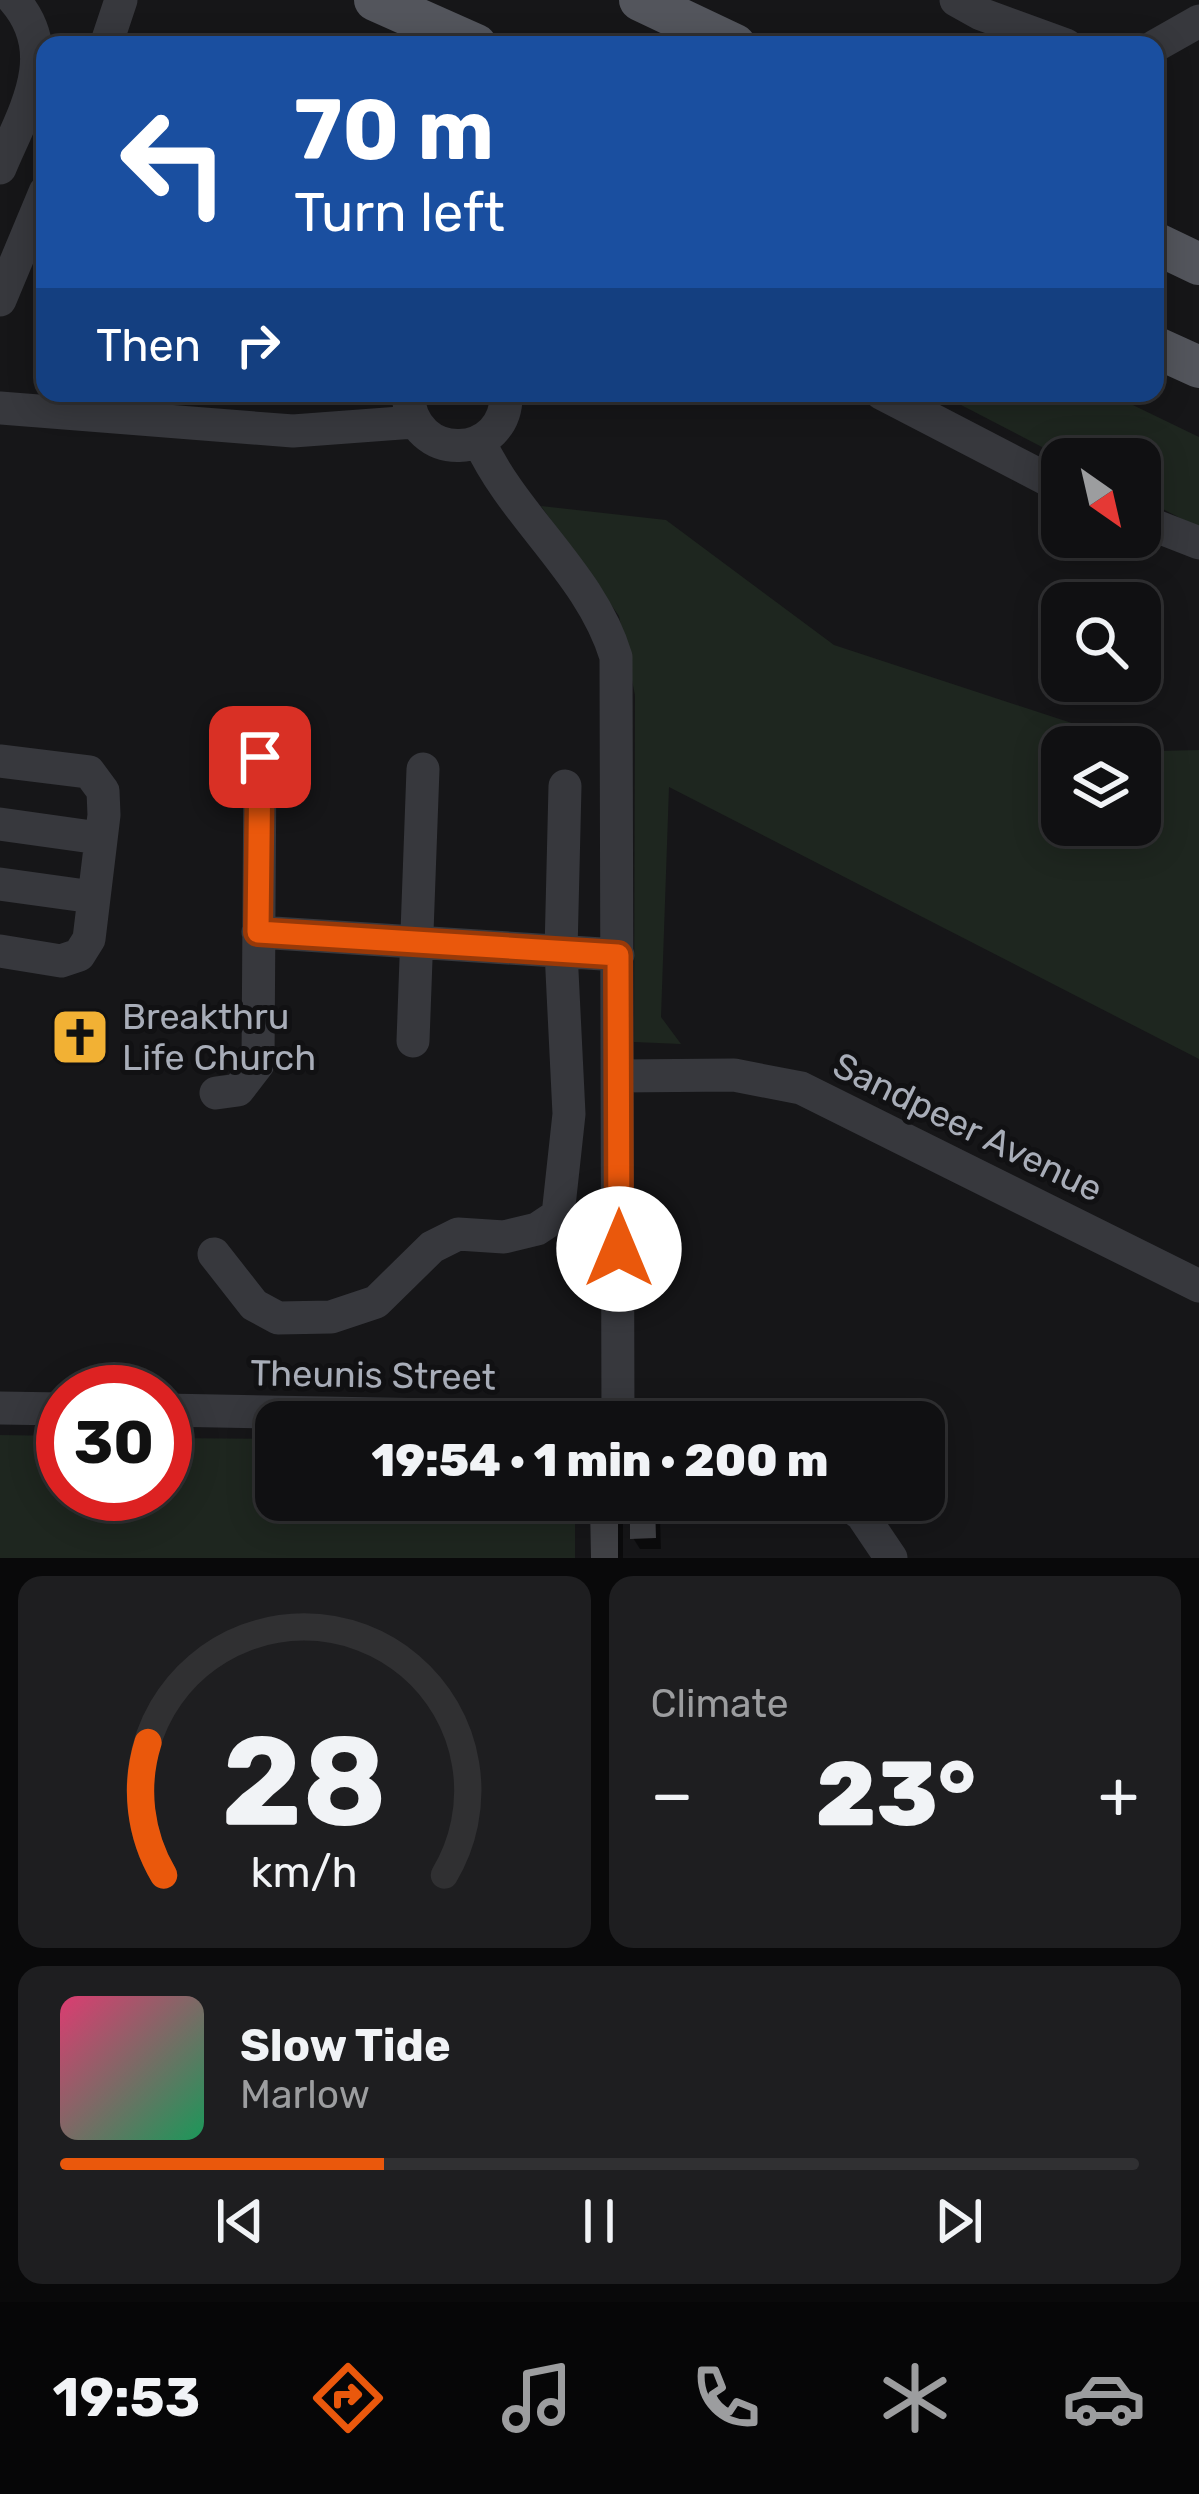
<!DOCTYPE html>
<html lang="en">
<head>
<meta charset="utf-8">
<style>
  body { margin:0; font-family:Rubik,sans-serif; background:#1e1e20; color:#f1f3f6; height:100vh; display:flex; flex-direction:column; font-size:45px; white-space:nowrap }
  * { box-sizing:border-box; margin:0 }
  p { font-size:39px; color:#9c9d9f }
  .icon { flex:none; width:66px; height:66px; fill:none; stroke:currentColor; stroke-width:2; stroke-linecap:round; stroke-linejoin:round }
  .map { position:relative; height:1558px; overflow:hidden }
  .details { display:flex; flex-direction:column; gap:18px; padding:18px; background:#09090a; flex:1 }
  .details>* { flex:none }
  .guide { position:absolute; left:36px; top:36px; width:1128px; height:366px; border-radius:24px; box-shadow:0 6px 30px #0003,0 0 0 3px #303032; background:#1a4fa0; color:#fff; overflow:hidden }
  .needle { width:78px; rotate:146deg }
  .fabs { position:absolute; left:1041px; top:438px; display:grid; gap:24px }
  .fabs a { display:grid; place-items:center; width:120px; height:120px; border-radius:24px; background:#101012; box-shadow:0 6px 30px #0003,0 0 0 3px #303032; font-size:60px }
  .speed { position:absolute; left:36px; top:1365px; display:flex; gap:24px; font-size:60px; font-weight:700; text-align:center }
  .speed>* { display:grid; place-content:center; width:156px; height:156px; border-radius:50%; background:#101012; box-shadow:0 6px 30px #0003,0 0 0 3px #303032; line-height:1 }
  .speed .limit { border:18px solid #d22; background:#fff; color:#111 }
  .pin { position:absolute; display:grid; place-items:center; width:102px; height:102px; color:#fff; margin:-51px; border-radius:24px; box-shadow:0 6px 18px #0006 }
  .me { position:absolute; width:132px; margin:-66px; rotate:0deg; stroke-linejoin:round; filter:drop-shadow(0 0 9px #0008) }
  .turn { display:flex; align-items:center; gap:42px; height:252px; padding:0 60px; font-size:54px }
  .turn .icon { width:156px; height:156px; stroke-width:2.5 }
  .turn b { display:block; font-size:84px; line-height:102px }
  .then { display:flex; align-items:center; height:114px; padding:0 60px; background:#0003; gap:24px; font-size:45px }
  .big { font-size:90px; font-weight:800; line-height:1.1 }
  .details .card { flex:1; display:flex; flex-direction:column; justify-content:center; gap:18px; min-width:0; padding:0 42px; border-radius:24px; background:#1e1e20 }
  .details .dial { align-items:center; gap:0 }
  .dial svg { height:312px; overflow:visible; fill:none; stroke:#303032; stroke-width:7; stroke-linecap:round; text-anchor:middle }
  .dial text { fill:#f1f3f6; stroke:none }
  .song { display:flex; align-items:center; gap:36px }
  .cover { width:144px; height:144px; border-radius:18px; background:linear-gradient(135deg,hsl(340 70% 55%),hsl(150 70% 35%)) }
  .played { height:12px; border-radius:6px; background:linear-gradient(90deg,#ea580c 30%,#303032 30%) }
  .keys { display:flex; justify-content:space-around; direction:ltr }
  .heat { display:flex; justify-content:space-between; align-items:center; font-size:66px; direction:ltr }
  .details .tiles { flex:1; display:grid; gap:18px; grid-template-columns:1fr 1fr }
  .card:last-child { grid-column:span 2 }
  .trip { position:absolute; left:255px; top:1401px; width:690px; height:120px; border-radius:24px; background:#101012; box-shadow:0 6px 30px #0003,0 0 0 3px #303032; font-weight:800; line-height:120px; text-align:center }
  .tabs { display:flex; height:192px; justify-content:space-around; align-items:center; background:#060607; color:#9c9d9f }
  .tabs .icon { width:84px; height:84px }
  .tabs .on { color:#ea580c }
  .tabs b { font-size:54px; color:#f1f3f6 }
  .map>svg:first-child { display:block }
</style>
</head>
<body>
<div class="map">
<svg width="1199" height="1558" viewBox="0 0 1199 1558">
  <rect width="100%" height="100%" fill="#161618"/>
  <path fill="#1e261f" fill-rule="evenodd" d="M938,393H1108L1199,437V528L1140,497V459H1065Z
    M541,506L666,520L834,645L1157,751L1199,750V1059L669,787L661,1017L681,1044L634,1042L635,695L619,616ZM1062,747H1140V825H1062Z
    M0,1435L63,1436V1494H165V1438L276,1439V1500H575V1558H0Z"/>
  <path fill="#0007" d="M653,1507L660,1518L661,1549H640L633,1538Z
    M616,1508L623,1520V1558H594Z"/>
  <path fill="#404145" d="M655,1504L656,1538L630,1539V1505Z
    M618,1505V1558H591L590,1506Z"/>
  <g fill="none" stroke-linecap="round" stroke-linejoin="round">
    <path stroke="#37383d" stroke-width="33" d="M956,0L981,14L1066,45
      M106,45L121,0
      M1155,46L1199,21
      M0,168C24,111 61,54 14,0
      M0,300L45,192
      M408,393C411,466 509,460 506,393
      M881,393L1062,487
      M0,408L293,431L414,422
      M479,441C515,519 591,574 616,657L618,1422
      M1140,520L1199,543
      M0,761L89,772L103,791L104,815L89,939L79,955L61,961L0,951
      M0,824L99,838
      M0,884L93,897
      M258,932L618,955
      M413,1041L423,769
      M619,1076L734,1075L801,1088L1199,1286
      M216,1093L238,1090L258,1064L260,757
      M214,1254L254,1305L278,1318L331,1317L376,1302L432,1247L458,1234L504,1237L537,1229L558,1215L569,1114L561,951L565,786
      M0,1408L63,1409
      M165,1410L493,1416L580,1422
      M843,1500L862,1515L891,1558"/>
    <path stroke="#53555c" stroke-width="42" d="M375,0L476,45
      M640,0L735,45
      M1155,243L1199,264
      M1155,347L1199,367"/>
  </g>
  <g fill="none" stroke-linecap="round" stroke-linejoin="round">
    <defs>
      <path id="route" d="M260,757L258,932L618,955L619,1249"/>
    </defs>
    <use href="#route" stroke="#983908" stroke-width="30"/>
    <use href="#route" stroke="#ea580c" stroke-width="21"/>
  </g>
  <defs>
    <symbol id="church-square" viewBox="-11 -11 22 22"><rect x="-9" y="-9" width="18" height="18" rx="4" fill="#f2b134" stroke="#111113"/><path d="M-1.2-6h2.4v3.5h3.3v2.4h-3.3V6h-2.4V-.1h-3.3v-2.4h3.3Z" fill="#111"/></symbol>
  </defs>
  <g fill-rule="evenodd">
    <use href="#church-square" x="47" y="1004" width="66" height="66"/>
  </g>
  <g text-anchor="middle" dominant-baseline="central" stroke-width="10" stroke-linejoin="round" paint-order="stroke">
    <g font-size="36" fill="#a8adb8" stroke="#111113" text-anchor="start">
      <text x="122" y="1016">Breakthru<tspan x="122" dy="41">Life Church</tspan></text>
    </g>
    <g font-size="36" fill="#a8adb8" stroke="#111113">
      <text transform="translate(968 1127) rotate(26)">Sandpeer Avenue</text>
      <text transform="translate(373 1375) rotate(1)">Theunis Street</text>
    </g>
  </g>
</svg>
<div class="fabs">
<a><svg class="needle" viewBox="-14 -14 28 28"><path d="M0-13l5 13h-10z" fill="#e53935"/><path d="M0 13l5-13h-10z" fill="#9c9d9f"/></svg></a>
<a><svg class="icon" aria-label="search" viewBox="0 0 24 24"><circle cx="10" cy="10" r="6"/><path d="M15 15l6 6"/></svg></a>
<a><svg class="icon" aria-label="layers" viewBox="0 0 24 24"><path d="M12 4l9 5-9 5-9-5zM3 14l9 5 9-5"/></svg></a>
</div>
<div class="speed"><div class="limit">30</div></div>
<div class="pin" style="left:260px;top:757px;background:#d93025"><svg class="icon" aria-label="arrive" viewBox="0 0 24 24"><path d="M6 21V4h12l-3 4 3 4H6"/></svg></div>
<svg class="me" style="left:619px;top:1249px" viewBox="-20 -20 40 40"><circle r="19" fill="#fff"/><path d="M0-13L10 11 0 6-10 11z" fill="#ea580c"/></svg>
<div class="trip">19:54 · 1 min · 200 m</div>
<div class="guide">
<div class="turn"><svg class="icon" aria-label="left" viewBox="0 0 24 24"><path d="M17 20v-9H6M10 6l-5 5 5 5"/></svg><div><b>70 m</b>Turn left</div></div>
<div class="then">Then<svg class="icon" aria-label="right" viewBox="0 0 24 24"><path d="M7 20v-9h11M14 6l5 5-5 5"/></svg></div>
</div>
</div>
<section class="details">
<div class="tiles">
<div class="card dial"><svg viewBox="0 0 100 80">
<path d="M14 69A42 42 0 1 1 86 69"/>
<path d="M14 69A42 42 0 0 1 10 35" stroke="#ea580c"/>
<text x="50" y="56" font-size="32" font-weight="700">28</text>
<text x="50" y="72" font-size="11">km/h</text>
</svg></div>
<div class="card"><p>Climate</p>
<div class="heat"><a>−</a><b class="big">23°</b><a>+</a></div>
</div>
<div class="card">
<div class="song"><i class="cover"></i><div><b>Slow Tide</b><p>Marlow</p></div></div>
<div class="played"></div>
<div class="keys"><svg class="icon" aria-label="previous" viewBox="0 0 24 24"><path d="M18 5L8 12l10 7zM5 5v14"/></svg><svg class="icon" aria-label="pause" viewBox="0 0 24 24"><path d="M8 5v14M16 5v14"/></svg><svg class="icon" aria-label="next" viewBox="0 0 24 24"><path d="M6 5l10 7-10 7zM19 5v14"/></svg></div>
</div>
</div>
</section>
<nav class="tabs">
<b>19:53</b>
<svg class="icon on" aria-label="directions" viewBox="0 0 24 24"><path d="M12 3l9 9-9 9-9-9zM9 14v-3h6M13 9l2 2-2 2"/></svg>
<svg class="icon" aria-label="music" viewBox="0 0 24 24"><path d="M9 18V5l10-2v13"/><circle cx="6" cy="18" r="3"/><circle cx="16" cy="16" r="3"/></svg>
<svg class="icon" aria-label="phone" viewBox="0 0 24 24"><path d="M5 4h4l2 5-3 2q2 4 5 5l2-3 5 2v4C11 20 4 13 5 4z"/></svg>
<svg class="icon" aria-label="climate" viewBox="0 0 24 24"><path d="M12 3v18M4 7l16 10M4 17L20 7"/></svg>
<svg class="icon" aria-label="car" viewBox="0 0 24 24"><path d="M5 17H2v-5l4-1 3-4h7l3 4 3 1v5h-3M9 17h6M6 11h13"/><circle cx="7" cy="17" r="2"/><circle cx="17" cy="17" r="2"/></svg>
</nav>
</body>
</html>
